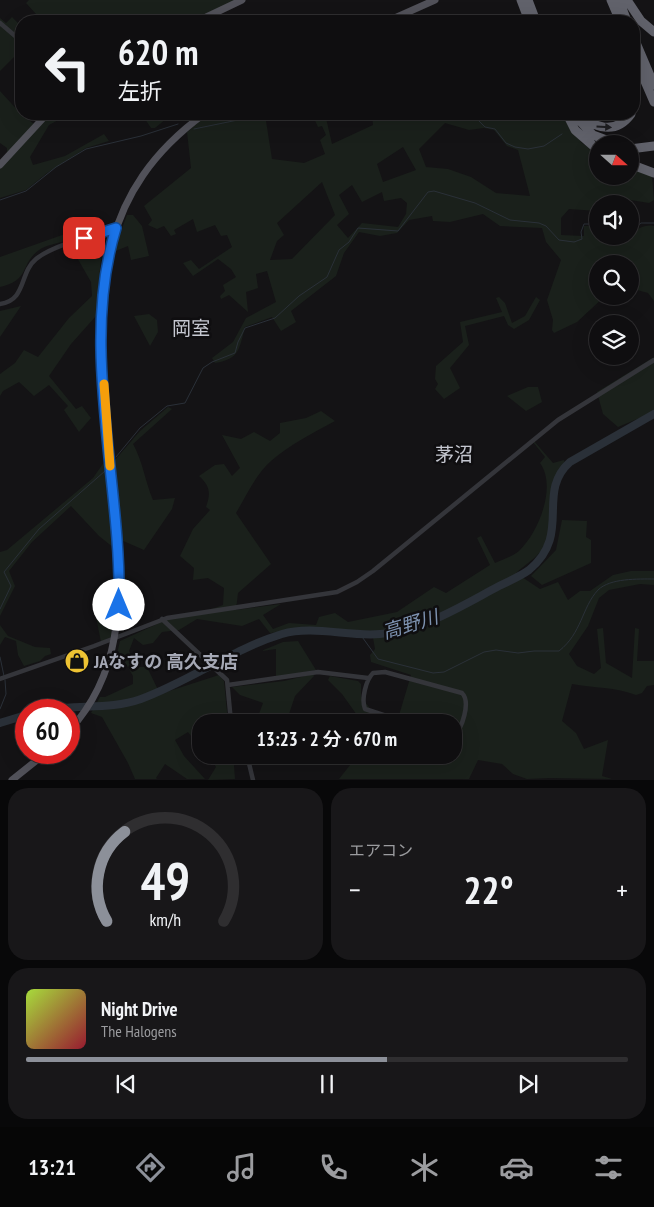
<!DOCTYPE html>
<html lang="ja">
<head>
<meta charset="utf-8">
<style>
  body { margin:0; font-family:"PT Sans Narrow","Noto Sans JP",sans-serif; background:#181719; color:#f1f3f6; height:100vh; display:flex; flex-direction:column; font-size:19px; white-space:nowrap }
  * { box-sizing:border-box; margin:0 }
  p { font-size:16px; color:#9b9c9f }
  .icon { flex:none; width:28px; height:28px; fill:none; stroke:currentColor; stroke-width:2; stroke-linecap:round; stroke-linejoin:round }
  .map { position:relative; height:780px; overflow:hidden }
  .details { display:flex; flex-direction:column; gap:8px; padding:8px; background:#080809; flex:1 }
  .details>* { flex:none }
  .hud { position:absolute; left:15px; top:15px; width:625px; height:105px; border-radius:20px; box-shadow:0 5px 20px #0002,0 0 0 1px #2f2e30; background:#0f0e10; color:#f1f3f6; overflow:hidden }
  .needle { width:32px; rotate:111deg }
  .tools { position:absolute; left:589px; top:135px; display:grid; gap:10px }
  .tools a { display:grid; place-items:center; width:50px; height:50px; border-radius:50%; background:#0f0e10; box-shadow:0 5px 20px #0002,0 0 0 1px #2f2e30; font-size:25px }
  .speed { position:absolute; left:15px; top:699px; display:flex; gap:10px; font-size:25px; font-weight:700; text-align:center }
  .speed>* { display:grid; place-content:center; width:65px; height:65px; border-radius:50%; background:#0f0e10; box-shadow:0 5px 20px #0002,0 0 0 1px #2f2e30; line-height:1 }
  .speed .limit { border:8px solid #d22; background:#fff; color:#111 }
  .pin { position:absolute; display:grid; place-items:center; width:42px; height:42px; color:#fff; margin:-21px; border-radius:10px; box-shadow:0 2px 8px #0006 }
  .me { position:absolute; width:55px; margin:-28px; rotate:0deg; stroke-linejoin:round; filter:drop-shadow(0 0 4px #0008) }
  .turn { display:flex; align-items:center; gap:18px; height:105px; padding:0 20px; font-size:22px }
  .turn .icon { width:65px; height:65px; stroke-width:2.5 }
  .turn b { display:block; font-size:35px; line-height:42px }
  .big { font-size:38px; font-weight:600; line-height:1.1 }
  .details .widget { flex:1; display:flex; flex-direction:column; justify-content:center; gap:8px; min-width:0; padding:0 18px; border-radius:20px; background:#181719 }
  .details .dial { align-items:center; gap:0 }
  .dial svg { height:130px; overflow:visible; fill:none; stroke:#2f2e30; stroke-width:7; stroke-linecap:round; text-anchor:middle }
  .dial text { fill:#f1f3f6; stroke:none }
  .song { display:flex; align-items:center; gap:15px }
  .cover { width:60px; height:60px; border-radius:8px; background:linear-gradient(135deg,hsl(80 70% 55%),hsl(350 70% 35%)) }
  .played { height:5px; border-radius:2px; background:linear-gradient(90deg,#8c9099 60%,#2f2e30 60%) }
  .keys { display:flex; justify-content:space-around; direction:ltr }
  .heat { display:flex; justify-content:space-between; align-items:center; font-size:28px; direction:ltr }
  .details .tiles { flex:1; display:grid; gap:8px; grid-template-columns:1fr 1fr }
  .widget:last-child { grid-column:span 2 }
  .trip { position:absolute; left:192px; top:714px; width:270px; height:50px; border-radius:20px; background:#0f0e10; box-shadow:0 5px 20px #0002,0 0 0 1px #2f2e30; font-weight:600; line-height:50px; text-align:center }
  .tabs { display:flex; height:80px; justify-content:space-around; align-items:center; background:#060606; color:#9b9c9f }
  .tabs .icon { width:35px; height:35px }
  .tabs .active { color:#8c9099 }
  .tabs b { font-size:22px; color:#f1f3f6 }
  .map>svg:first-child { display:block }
</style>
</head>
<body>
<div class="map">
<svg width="654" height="780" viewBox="0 0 654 780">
  <rect width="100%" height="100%" fill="#141315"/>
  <path fill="#1a201b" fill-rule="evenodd" d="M29,0H236L192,21H38L36,14L26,3Z
    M12,17L21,26V50L0,71V18L6,23Z
    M0,91L21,114L34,124L7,154V148L0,143Z
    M51,114H59L60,119L49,125L30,157L33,165L65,156L104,134L109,141L86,148L47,173L26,190L0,198V166Z
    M125,114H172L155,128H151L145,119Z
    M208,114H274L266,121L272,159L304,163L325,154L320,140L326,135L322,126L318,127L312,114H339L326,118L332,144L373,125L372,114H560L582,143L597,153L598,176H630V169L652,176L654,200L649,203L624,199L598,204L597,211L569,209L561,218V235L584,236V226H597L598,236H610L618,242C630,236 640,223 654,226V301L648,293L630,288V264H598V296H605L577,322L554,333L552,330L553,320L547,300L561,260L546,242L542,228L500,226L483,214L450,222L433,221L432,216L409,220L397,233L380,236L359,232L344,253L336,276L291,311L296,322L281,331L272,317L245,327C239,349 240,359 215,363L212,358L233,342L246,318L276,302L267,271L256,274L258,288L246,292L248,312L229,295L221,299L220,296L225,291L223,285L236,277L231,269L218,259L193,276L183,263L191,260L199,269L232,247L227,235L221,236L215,225L197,232L193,219L174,230L176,234L171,236L164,226L157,229L148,225L152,220L144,206L191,168L187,132C195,126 200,119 208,114ZM445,123L469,130L484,128L494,130L507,146L518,150L530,196L496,193L471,177L448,169L426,167L419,149ZM403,147L416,170L383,182L377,164ZM322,182L335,215L292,259L270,260L277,241L284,235L277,223ZM352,185L362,202L382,192L384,201L401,198L407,203L406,214L398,227L362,223L348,238L337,225L349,214L339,195Z
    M127,215H133L142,226L149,256L131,260L128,246L113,252Z
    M65,234L66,241C58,243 46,245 39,250C19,265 31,280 0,287V257Z
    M103,236L106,238L101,258L96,316L71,344L49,376L76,409L82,406L91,418L79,432L64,410L68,406L49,385L34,396L19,382L3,391L0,396V374L15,363L24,350L38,357L69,318L92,296L91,282L71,247Z
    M499,297L505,303L512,323L525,316L536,297L540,300L529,320L514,329L508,325L504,316L465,326L469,345L450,368L460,388L444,399L435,389L438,384L435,379L436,366L463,342L460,322L502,312L496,298Z
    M21,306L0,337V311Z
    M149,314L157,320L158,332L150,346L134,316Z
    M654,357V412L618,427L603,414L597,392Z
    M528,387H538L542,402L526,411L507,396Z
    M168,407L172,409L133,444C143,462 145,481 153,500L175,498L172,509L144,550L121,540L115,460L140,431Z
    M321,411L335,421C313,433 289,445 271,461C256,474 246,496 236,513L271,564L238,593L236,610L281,604L263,615L273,629L289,623L316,625L319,617L335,613L348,622L397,612L434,587L446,593L490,565L477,538L481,536L495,563C502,560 513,556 519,551C539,532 557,486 540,463L545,457L533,442L534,441L553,463L564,460L565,463C542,484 557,513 547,540C542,555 527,563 516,573L540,589L558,582L568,600L580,591H590L613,575L631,571H654V585L640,584L609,590L599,598L588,626L569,654L577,666L594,674L601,668L597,629L603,628L606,663L632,678L635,628L639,629L637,661H654V685L647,686L642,693L636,695C616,687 593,688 572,684L562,721L576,733L584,749L608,740L602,776L612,779L550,778L527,779L513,774L502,764L478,760L469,779H339L358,755H454V722H397L411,675L371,662L370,655L375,649L372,632L309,630L270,633L259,619L242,626L197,619L179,630L162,632L153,643L143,645L134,638L129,651L137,667H147L160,694L219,675L224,681L228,722H201V742L199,738L194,740L188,732L175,740L184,756L205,779H187L165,764L156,778L157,779H135L128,763L102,717L91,713L100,697H105L133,684V676L123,659L116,658L120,641L168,619L198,614L223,605L224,588L208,578L193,580L194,568L180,556L193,529L210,510L206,507C211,493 210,486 199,476L215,465L224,464L232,476L240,468L222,435L241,439L254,432L270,441L280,433V423L306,418Z
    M107,458L114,548L99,536L71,506L32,542L9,571L15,586L0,616V552L7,550L93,478Z
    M562,520L587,521L586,537L591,540V563L542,585L531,576L556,550Z
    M114,591L111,637L101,642L96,617Z
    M0,625L8,636L35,647L50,648L51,654L45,656L40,661L24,666L18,655L16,641L5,637L0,645Z
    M298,641L316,670L276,677V649L261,651L283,642Z
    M313,674L314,676L295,696L288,717H285L280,722H256L263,703L240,695L232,687L284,681Z
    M330,676L358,681L361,684V696L376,717L397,722H356L357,715L342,694L328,680Z
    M209,755H245L249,764L234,765L235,779L208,780L216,767Z"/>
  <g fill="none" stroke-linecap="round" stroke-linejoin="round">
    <path stroke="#2a3038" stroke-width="1" d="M472,114L485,127L495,129L506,143L515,147L528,149L544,146L562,134
      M194,129L267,114
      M0,200L26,191L56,167L86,149L141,136L178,124
      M630,232L641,223H654
      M612,236L618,238L624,236
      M116,457L140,428L167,406L185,403L203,368L212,362L235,353L238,342L245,328L275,318L299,296L327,277L339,250L349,242L358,228L398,231L428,192L434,191L475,203L510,220L539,223L546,226L559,240L574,242L582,239L581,232L584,224H598
      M0,609L11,586L4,572L39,529L105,471
      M360,634L378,659L433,673L444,672L484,652L496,650L518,653L534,651H559C582,633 582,607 598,590C610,578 638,579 654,579
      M0,657L4,676
      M0,709L6,694L5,680"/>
    <path stroke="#2a3038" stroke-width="8" d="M47,710C79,704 110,710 141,699C190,681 233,649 282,634C313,625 349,637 380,634C422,631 463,605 499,586C509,581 521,576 529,570C573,534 535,493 570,462L654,414
      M0,723L26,715"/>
    <path stroke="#34353a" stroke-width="4.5" d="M0,23L21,41
      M0,304C27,300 19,273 36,259C51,246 96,234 116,228
      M162,619L227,680L231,722
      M0,679L94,646L167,618L337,592L357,582L373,571L558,420L654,360
      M228,685L318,672L368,678
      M405,722L365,709C361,699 366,680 373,673L385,672L462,693C471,702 462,729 454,735
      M247,755L253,780"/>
    <path stroke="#515159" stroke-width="7" d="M198,21L242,0
      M388,21L435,0
      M0,165L47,114
      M69,731C122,673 121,606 116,532C113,490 109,447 105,404C96,286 99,191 204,114
      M12,780L47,752"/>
    <path stroke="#61626b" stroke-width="9" d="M521,0L529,21
      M528,0L536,21
      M611,0L620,21
      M619,0L627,21
      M627,0L641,21L654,32
      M634,38L654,85
      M634,56L654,102
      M634,75L636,94L634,108
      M567,114L575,130L598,150
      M576,114C594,127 615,136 631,114
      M578,119L593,135L617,144
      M630,149L654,146
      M630,164L654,173"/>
  </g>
  <defs><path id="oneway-solid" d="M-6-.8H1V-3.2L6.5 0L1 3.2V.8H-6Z" transform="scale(1.25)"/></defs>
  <use fill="#1f1f22" href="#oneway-solid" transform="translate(604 127) rotate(3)"/>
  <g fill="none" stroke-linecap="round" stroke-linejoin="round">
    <defs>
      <path id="route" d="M84,238L116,228C79,348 122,482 119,605"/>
    </defs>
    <use href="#route" stroke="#114b97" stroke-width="12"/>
    <use href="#route" stroke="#1a73e8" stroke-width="9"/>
    <path stroke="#f59e0b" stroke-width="9" d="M104,384L110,466"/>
  </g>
  <defs>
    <symbol id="shop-disc" viewBox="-11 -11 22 22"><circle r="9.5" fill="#eec333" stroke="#0f0e10"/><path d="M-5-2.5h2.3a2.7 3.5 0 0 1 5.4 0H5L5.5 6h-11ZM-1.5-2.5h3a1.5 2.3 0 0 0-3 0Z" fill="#111"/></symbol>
  </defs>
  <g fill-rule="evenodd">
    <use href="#shop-disc" x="63" y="647" width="28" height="28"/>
  </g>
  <g text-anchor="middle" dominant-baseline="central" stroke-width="5" stroke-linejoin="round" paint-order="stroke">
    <g font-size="18" font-weight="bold" fill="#a5a8b5" stroke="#0f0e10" text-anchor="start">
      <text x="94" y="661">JAなすの 高久支店</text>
    </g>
    <g font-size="19" fill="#c6c8d1" stroke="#0f0e10">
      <text x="191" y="328">岡室</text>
      <text x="454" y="454">茅沼</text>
    </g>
    <g font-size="19" font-style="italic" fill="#7d92b0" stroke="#0f0e10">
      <text transform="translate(410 624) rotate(-17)">高野川</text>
    </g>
  </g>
</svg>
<div class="tools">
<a><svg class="needle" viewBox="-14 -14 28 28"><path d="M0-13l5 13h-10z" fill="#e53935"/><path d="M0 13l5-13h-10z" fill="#9b9c9f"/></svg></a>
<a><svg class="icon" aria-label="sound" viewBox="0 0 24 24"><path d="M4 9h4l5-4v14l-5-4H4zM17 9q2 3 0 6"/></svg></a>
<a><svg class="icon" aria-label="search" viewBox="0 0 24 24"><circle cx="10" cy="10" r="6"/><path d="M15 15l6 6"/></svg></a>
<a><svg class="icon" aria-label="layers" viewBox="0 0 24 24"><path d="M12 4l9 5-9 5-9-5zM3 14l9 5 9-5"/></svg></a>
</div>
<div class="speed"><div class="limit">60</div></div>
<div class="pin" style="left:84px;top:238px;background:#d93025"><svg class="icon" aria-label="arrive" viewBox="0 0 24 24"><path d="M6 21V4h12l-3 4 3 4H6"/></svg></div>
<svg class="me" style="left:119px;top:605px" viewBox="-20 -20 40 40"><circle r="19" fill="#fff"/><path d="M0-13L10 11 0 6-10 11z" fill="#1a73e8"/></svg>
<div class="trip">13:23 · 2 分 · 670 m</div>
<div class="hud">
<div class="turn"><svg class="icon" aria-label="left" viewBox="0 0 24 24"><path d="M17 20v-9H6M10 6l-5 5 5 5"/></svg><div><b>620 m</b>左折</div></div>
</div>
</div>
<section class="details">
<div class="tiles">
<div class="widget dial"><svg viewBox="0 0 100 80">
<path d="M14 69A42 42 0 1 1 86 69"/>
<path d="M14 69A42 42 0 0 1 25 14" stroke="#8c9099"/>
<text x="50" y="56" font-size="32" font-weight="700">49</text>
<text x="50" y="72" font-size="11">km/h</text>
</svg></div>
<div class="widget"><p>エアコン</p>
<div class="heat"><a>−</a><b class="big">22°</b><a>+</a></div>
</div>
<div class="widget">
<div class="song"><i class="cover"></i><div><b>Night Drive</b><p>The Halogens</p></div></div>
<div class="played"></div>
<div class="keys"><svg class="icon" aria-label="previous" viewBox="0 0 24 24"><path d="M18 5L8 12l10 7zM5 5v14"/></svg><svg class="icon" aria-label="pause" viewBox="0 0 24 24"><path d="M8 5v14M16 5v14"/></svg><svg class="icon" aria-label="next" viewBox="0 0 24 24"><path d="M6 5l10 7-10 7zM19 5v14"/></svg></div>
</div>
</div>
</section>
<nav class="tabs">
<b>13:21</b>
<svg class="icon active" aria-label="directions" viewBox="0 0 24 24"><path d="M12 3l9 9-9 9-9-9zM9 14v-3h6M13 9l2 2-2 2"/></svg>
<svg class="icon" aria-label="music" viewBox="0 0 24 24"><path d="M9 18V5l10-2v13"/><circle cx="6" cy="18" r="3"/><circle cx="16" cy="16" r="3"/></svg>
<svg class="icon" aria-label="phone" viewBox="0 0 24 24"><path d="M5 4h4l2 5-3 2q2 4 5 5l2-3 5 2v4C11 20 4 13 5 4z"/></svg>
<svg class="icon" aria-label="climate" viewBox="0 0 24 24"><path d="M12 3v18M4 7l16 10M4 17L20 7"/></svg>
<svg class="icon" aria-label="car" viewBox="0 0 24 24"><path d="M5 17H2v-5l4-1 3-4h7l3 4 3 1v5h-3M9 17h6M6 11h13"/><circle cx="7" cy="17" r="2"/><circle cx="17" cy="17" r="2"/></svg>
<svg class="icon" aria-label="filters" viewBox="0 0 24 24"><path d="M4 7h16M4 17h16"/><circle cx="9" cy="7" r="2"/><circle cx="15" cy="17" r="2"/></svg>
</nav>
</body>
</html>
